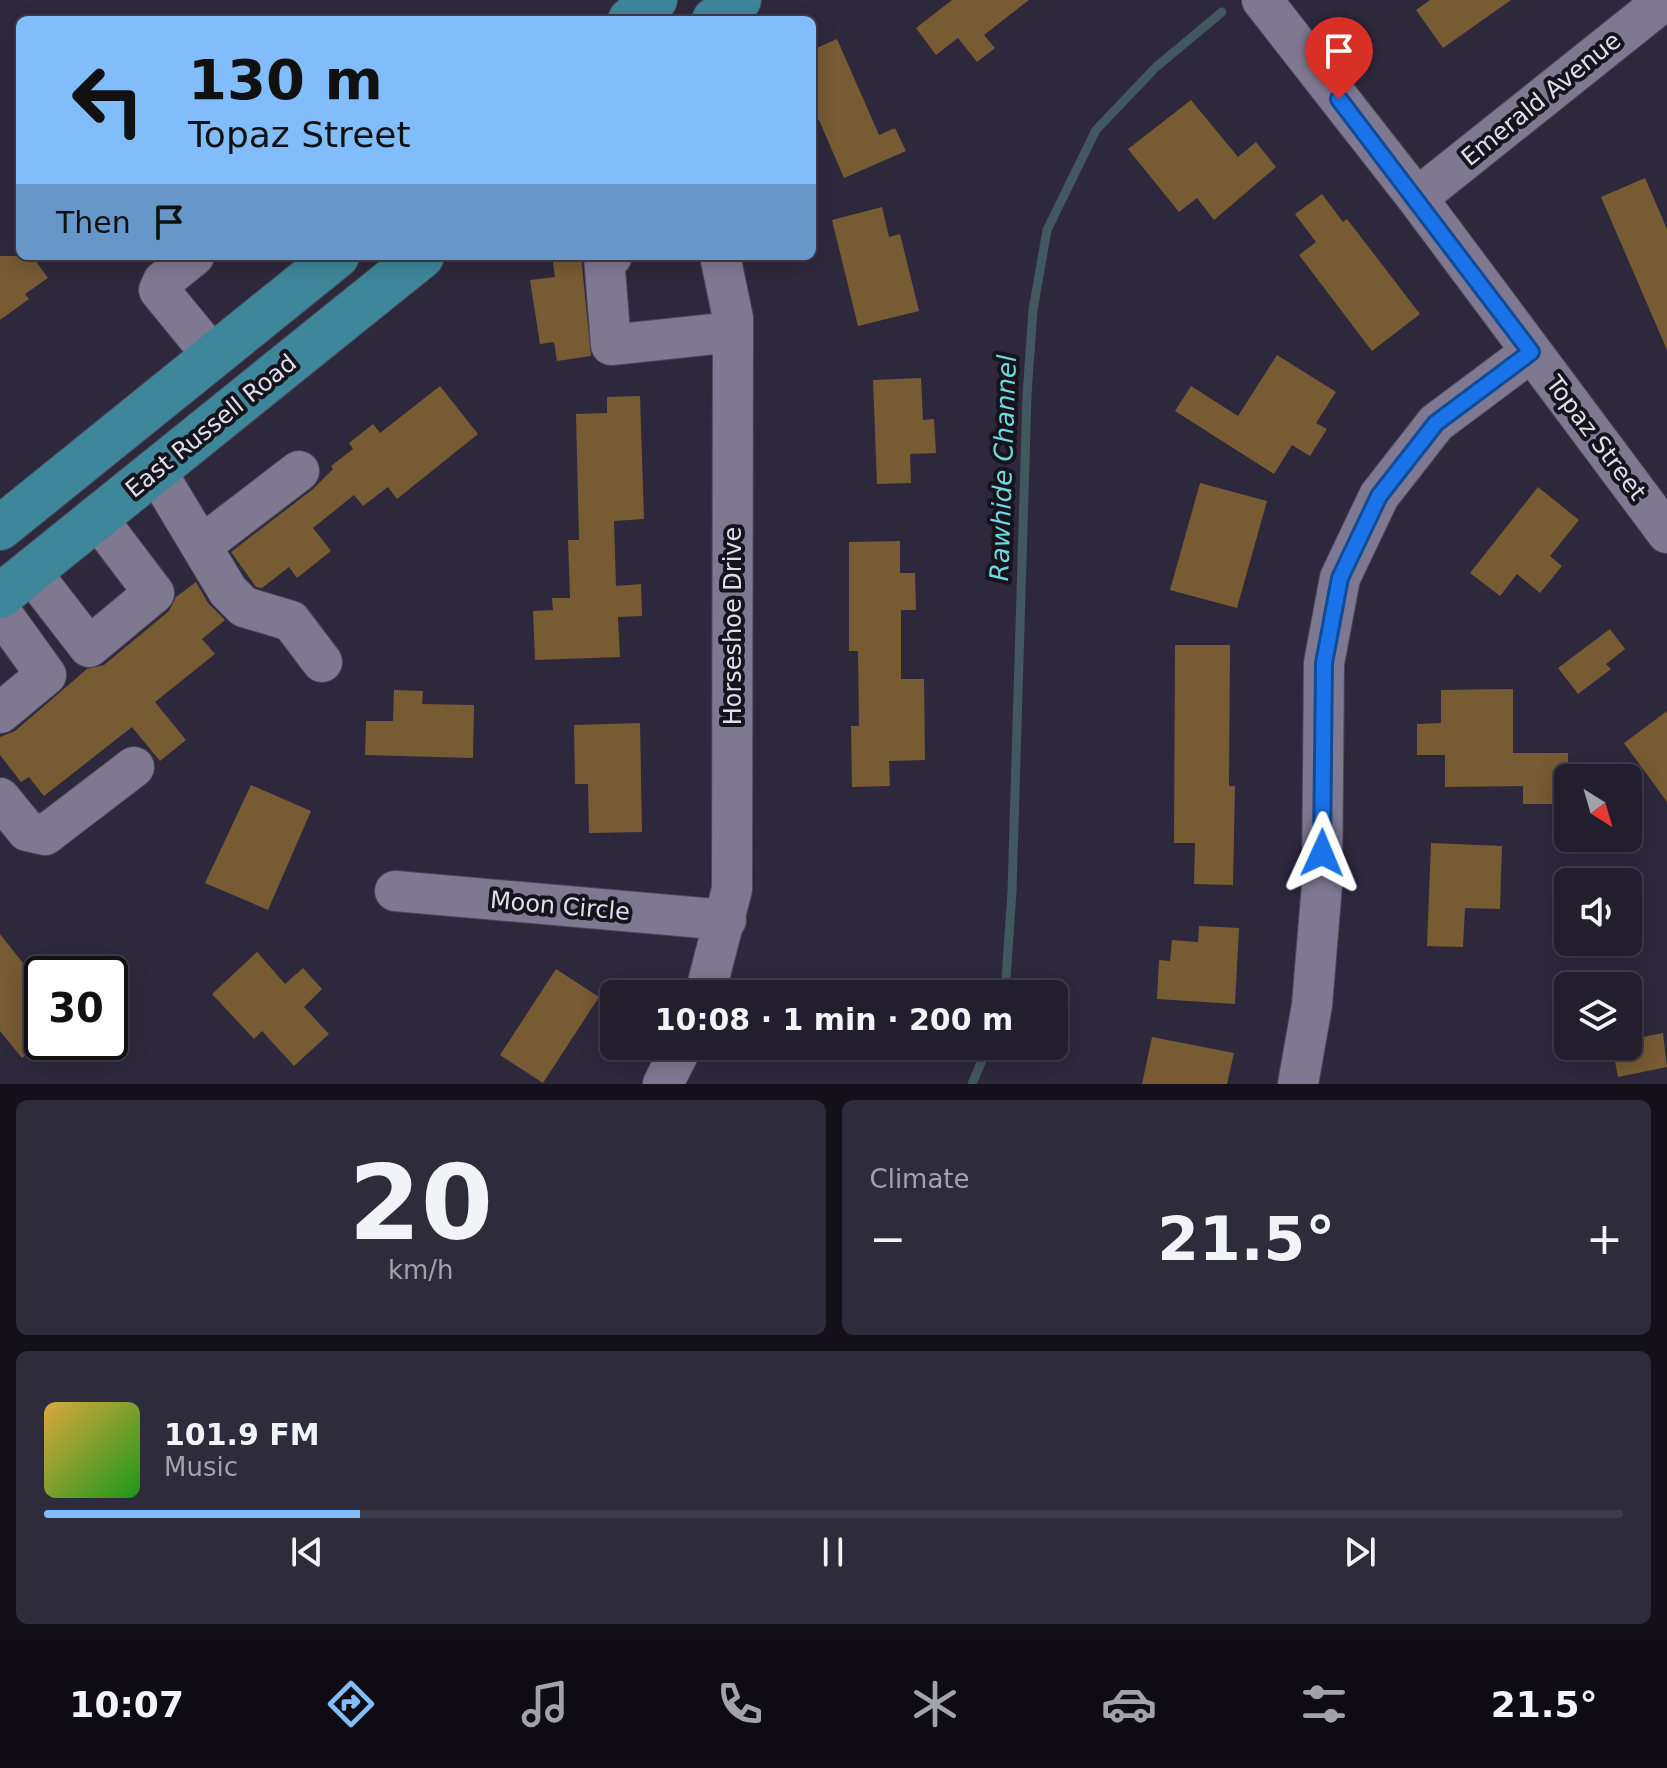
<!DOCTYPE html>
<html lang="en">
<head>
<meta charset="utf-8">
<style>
  body { margin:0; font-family:"DejaVu Sans",sans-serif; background:#2e2b3a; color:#f1f3f6; height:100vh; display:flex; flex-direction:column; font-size:30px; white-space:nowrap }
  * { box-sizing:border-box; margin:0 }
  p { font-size:26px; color:#a2a2aa }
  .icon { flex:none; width:44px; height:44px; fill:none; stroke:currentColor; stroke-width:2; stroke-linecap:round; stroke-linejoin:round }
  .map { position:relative; height:1084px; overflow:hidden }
  .sheet { display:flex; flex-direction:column; gap:16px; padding:16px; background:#131019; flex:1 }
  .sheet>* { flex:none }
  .top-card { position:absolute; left:16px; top:16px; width:800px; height:244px; border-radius:12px; box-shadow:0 4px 20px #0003,0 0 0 2px #3f3c4a; background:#81bdfa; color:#111; overflow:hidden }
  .needle { width:52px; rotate:143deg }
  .tools { position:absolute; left:1554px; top:764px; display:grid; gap:16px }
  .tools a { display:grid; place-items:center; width:88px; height:88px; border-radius:12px; background:#221e2e; box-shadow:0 4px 20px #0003,0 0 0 2px #3f3c4a; font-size:40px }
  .speed { position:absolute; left:24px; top:956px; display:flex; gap:16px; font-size:40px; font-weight:700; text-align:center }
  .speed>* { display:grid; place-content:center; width:104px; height:104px; border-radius:50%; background:#221e2e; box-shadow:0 4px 20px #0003,0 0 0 2px #3f3c4a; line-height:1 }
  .speed .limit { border:4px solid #111; border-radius:12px; background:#fff; color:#111 }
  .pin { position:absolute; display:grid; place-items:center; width:68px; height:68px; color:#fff; margin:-82px -34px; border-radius:50% 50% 50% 0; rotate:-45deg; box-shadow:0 0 8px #0007 }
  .pin .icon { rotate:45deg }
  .me { position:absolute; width:88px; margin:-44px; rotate:1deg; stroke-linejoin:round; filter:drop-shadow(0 0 6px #0008) }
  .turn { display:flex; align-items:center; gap:28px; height:168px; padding:0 40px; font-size:36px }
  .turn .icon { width:104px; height:104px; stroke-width:2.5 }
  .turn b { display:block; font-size:56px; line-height:68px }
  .then { display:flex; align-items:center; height:76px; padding:0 40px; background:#0003; gap:16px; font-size:30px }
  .big { font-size:60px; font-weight:600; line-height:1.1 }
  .sheet .tile { flex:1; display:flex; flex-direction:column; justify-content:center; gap:12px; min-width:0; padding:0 28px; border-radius:12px; background:#2e2b3a }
  .sheet .dial { align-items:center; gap:0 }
  .dial b { font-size:104px; line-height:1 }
  .song { display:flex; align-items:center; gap:24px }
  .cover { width:96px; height:96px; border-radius:12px; background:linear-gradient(135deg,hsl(40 70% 55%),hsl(120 70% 35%)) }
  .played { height:8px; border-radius:4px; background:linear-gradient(90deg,#81bdfa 20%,#3f3c4a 20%) }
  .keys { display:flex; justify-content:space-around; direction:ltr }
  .heat { display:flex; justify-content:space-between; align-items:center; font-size:44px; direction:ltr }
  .sheet .tiles { flex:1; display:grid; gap:16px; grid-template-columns:1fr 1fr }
  .tile:last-child { grid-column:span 2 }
  .trip { position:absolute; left:600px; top:980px; width:468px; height:80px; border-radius:12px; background:#221e2e; box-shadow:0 4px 20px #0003,0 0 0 2px #3f3c4a; font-weight:600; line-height:80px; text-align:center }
  .menu { display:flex; height:128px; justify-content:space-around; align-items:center; background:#0e0c12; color:#a2a2aa }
  .menu .icon { width:56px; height:56px }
  .menu .active { color:#81bdfa }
  .menu b { font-size:36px; color:#f1f3f6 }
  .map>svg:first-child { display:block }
</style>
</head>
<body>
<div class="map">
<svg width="1667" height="1084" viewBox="0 0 1667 1084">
  <rect width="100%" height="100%" fill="#2e283d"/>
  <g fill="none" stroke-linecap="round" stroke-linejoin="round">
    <path stroke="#43585e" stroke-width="9" d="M1005,994L1012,891L1027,395L1033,310L1047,230L1096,130L1156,67L1222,12
      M972,1084L988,1046"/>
  </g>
  <path fill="#775b33" d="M952,0H1029L984,35L995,48L977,62L958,38L936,55L916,28Z
    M1430,0H1511L1443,48L1416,10Z
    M837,39L879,135L895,128L906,151L844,178L819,120L812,123V50Z
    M1191,100L1238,157L1256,142L1276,167L1214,220L1197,198L1179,212L1128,149Z
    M1645,178L1667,229V350L1601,197Z
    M1322,194L1343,222L1347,219L1420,314L1372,351L1299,255L1316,242L1295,214Z
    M882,207L889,237L900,234L919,311L858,326L832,220Z
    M0,256H32L48,278L25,294L29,299L0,320Z
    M552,256H581L591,356L557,361L554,342L540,344L530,280L555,277Z
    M1277,355L1336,392L1316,423L1327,429L1310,456L1292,445L1274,474L1175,411L1191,386L1238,416Z
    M921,378L923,420L934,419L936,453L910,454L911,483L877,484L873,380Z
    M440,386L478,434L397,499L388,487L363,506L354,495L313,528L331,551L297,578L289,567L262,588L256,587L231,552L313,489L333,469L331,466L353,449L349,443L373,424L380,433Z
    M640,396L644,519L614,521L616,586L641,584L642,616L618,617L620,657L535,660L533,611L553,610L552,598H570L568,540H579L576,414L607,413V397Z
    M1200,483L1267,501L1237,608L1170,590Z
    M1538,487L1579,520L1550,556L1562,566L1540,593L1517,574L1500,596L1470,573Z
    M900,541V573H915L916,610H901V679H924L925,760L889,761L890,786L852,787L851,726H859L858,651H849V542Z
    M196,582L208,603L225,620L202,639L215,654L155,702L186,740L160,761L132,727L44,796L29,777L21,782L0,755V737L15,731L87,669L104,665L169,611L176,597Z
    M1610,629L1625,649L1606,664L1611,669L1578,694L1558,668Z
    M1175,645H1230L1229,786H1235L1233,885L1194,884L1195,843H1174Z
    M1513,689V753H1568V782H1556V804H1523V786L1445,787V755H1417V724L1441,723V690Z
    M394,690L423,691L422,704L474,705L473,758L365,755L366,721H393Z
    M1667,711V802L1624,743Z
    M640,723L642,832L589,833L588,784H575L574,725Z
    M251,785L311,811L268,910L205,883Z
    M1431,843L1502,846L1500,909L1465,908L1463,947L1427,946Z
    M1199,926L1239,928L1235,1004L1157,999L1159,960L1170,961L1172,940L1198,942Z
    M0,934L42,987V1042L22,1058L0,1031Z
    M257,952L285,984L303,968L322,989L304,1007L329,1034L294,1066L262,1031L254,1039L212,994Z
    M556,969L599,997L543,1083L500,1055Z
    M1663,1033L1667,1067L1618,1077L1612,1046H1628V1040Z
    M1152,1037L1234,1053L1227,1084H1142Z"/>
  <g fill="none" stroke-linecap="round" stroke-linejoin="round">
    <defs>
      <path id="minor" d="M1262,0L1417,198L1667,533
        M1417,198L1665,0
        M194,256L163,281L159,290L213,356
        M612,256L604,257L611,345L733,332
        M156,471L228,591L244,607L291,621L322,662
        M201,546L299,471
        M31,572L89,647L154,593L97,518
        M0,611L46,675L0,713
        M0,798L27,831L45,835L134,767
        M395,891L726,920
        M705,994L732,889L733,318L720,256
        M663,1084L682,1046
        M1298,1084L1312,1005L1322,885L1324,663L1340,578L1379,496L1436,423L1531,352"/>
      <path id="major" d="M630,20L655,0
        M714,20L739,0
        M0,528L337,256
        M0,596L422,256"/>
    </defs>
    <use href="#minor" stroke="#4b4658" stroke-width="42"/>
    <use href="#major" stroke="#4b4658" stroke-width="46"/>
    <use href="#minor" stroke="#7e7991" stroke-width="40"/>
    <use href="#major" stroke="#3e879b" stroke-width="44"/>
  </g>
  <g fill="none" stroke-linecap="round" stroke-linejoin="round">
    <defs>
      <path id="route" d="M1322,853L1324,663L1340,578L1379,496L1436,423L1531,352L1339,99"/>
    </defs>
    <use href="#route" stroke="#114b97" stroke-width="20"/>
    <use href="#route" stroke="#1a73e8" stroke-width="14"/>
  </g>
  <g text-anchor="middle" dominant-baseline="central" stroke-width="8" stroke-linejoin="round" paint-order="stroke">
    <g font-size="24" fill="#e0deeb" stroke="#15131c">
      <text transform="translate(1541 99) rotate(-39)">Emerald Avenue</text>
      <text transform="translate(211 426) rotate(-39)">East Russell Road</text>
      <text transform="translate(1596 438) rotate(53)">Topaz Street</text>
      <text transform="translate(733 626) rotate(-90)">Horseshoe Drive</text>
      <text transform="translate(560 906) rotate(5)">Moon Circle</text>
    </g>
    <g font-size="26" font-style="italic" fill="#70d8df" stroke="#15131c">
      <text transform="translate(1003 468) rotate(-88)">Rawhide Channel</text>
    </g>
  </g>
</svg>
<div class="tools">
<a><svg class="needle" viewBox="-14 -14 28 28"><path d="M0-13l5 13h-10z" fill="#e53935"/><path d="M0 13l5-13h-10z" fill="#a2a2aa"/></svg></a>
<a><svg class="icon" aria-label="sound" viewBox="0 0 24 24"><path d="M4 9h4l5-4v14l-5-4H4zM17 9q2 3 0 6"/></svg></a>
<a><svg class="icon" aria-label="layers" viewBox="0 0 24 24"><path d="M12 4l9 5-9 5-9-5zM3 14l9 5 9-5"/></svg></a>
</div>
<div class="speed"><div class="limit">30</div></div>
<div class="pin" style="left:1339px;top:99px;background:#d93025"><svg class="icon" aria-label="arrive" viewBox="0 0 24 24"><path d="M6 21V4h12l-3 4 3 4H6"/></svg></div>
<svg class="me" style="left:1322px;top:853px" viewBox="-20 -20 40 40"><path d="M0-17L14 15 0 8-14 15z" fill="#1a73e8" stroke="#fff" stroke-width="4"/></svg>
<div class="trip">10:08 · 1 min · 200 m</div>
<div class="top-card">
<div class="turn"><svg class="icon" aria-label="left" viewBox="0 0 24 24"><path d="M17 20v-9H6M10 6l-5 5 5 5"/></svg><div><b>130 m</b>Topaz Street</div></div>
<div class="then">Then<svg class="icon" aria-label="arrive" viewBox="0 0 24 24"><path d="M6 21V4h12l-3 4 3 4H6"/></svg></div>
</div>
</div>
<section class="sheet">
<div class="tiles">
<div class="tile dial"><b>20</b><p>km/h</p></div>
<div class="tile"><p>Climate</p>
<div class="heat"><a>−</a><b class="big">21.5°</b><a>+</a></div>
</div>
<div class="tile">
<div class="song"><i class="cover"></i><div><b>101.9 FM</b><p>Music</p></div></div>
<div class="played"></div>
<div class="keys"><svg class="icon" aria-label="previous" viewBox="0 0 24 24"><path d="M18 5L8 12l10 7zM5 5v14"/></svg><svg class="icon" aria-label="pause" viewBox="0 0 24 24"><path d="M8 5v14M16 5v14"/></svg><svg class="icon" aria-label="next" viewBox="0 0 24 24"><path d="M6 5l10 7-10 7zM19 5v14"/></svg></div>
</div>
</div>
</section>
<nav class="menu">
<b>10:07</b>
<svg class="icon active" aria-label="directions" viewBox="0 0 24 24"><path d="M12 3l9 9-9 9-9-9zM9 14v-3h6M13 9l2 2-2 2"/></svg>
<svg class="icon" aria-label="music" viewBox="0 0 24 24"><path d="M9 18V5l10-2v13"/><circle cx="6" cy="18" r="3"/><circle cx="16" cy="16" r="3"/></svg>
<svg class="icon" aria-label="phone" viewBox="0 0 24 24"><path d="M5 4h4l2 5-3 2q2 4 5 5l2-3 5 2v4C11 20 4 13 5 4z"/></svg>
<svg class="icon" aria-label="climate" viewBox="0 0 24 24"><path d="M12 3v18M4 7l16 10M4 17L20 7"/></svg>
<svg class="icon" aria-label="car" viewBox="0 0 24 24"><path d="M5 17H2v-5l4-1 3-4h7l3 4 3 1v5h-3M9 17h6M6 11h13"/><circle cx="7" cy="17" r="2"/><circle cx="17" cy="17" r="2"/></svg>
<svg class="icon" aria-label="filters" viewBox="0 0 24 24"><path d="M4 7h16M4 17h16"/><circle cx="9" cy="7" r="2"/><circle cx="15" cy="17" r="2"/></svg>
<b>21.5°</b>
</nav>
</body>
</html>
